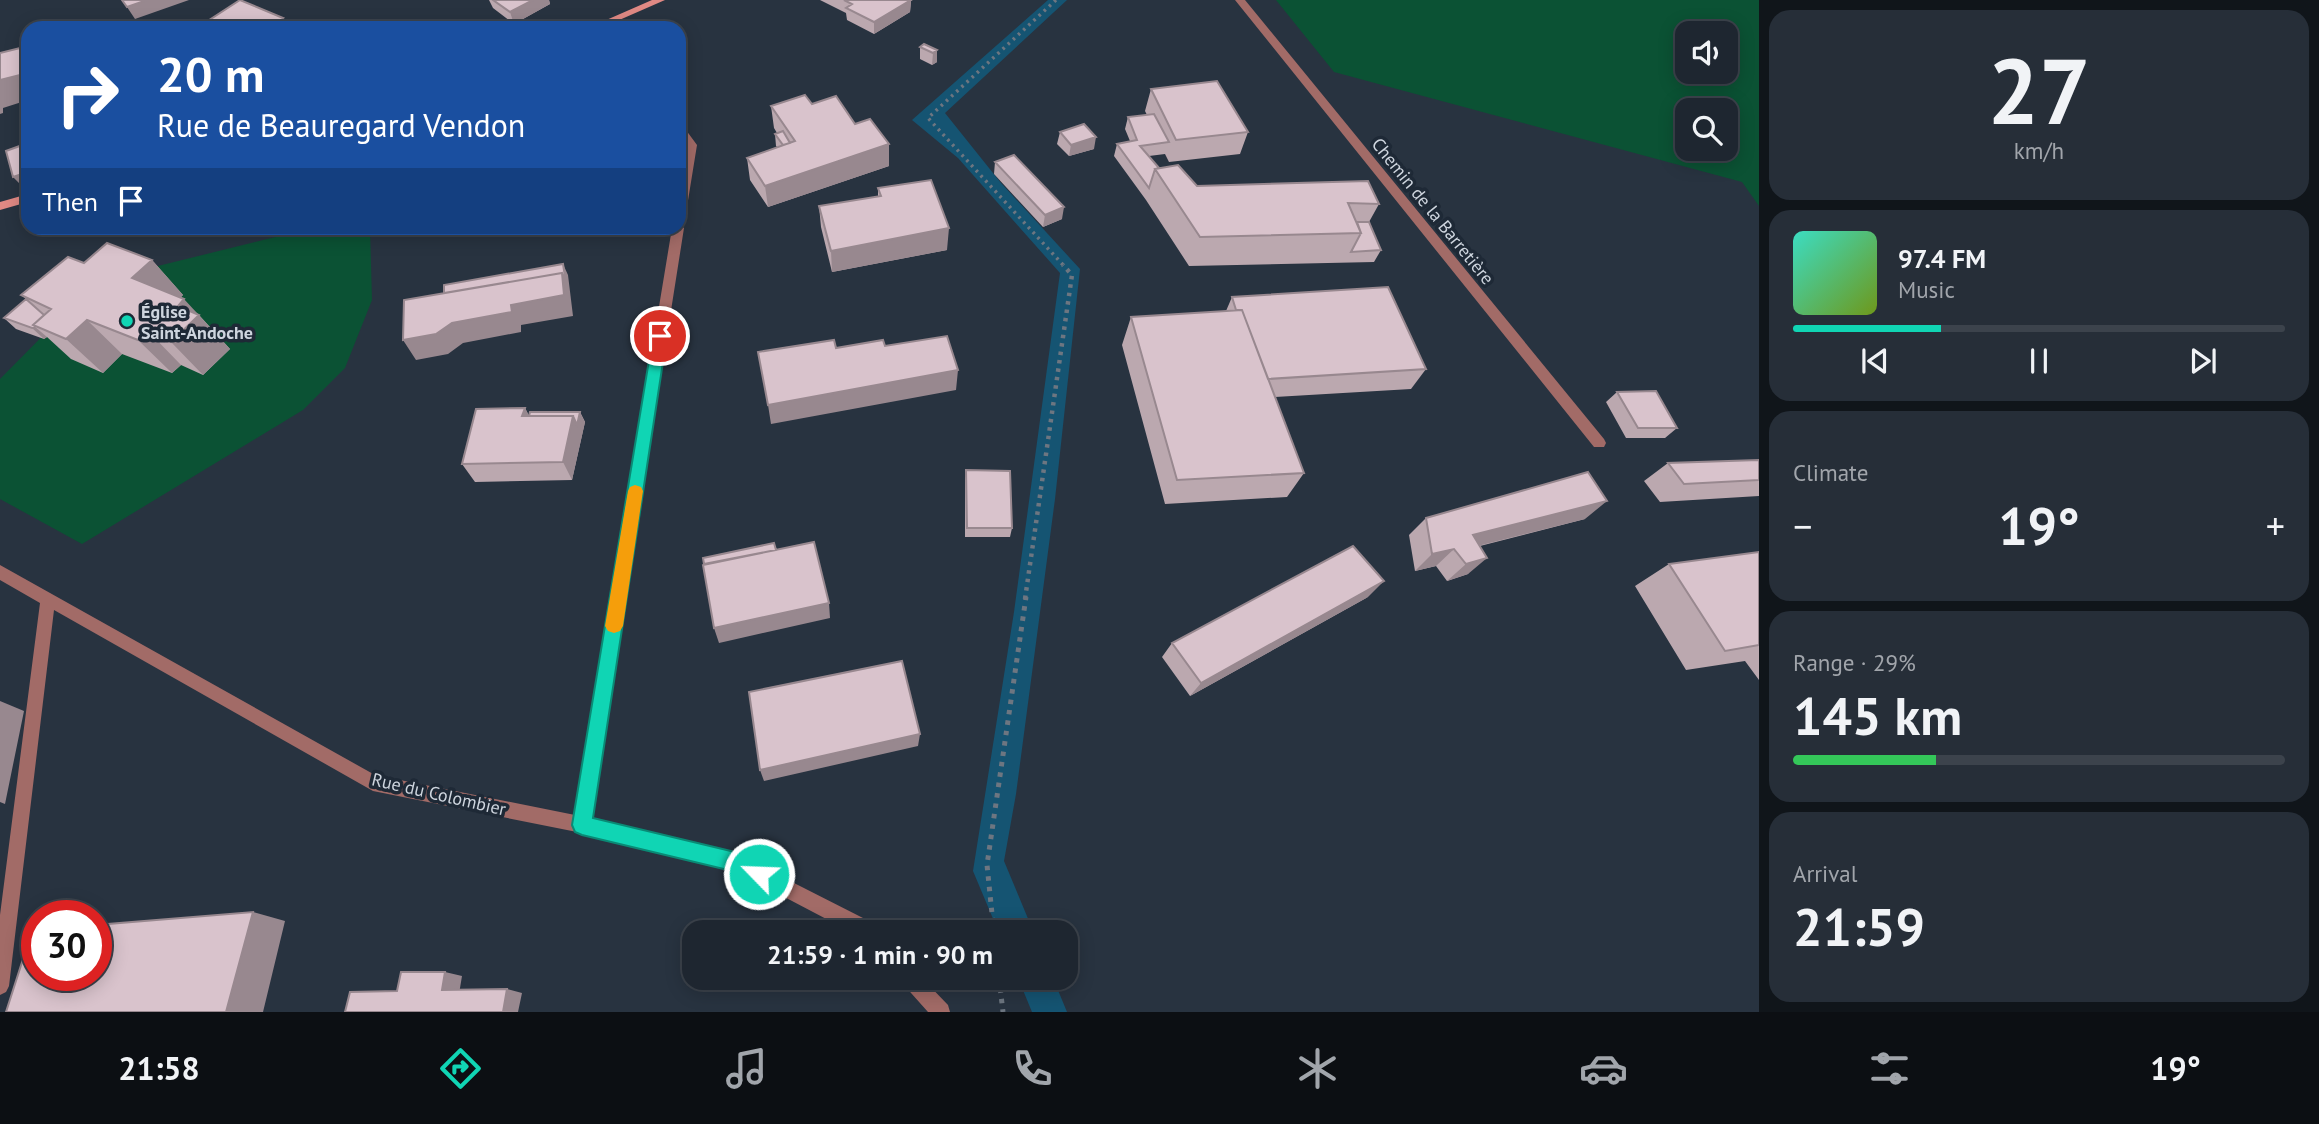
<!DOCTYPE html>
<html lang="en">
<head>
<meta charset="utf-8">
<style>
  body { margin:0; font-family:"PT Sans",sans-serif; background:#262e38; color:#f1f3f6; height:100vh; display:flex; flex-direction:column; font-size:26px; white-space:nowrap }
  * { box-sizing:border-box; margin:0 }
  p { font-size:23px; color:#a1a5ab }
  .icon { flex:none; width:38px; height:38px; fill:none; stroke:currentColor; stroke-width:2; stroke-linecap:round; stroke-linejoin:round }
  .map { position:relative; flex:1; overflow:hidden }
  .side { display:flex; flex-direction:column; gap:10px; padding:10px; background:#10151a; width:560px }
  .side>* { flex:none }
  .banner { position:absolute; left:21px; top:21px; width:665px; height:214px; border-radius:21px; box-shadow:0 4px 18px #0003,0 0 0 2px #3c434c; background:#1a4fa0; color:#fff; overflow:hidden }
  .tools { position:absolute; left:1675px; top:21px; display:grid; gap:14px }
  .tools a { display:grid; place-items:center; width:63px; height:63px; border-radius:14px; background:#1e2630; box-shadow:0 4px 18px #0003,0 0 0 2px #3c434c; font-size:35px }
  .speed { position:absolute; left:21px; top:900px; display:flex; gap:14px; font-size:35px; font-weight:700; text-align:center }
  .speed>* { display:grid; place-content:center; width:91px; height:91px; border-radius:50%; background:#1e2630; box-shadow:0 4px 18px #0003,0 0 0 2px #3c434c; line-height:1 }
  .speed .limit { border:10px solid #d22; background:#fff; color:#111 }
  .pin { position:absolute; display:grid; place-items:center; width:60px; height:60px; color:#fff; margin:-30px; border:4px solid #fff; border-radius:50%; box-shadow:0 2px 7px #0007 }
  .me { position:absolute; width:77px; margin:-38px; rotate:294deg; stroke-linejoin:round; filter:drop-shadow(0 0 5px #0008) }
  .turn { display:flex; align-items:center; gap:24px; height:147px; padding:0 21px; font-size:32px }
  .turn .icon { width:91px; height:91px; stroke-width:2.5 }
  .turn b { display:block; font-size:49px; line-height:60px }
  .then { display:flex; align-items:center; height:66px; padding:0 21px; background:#0003; gap:14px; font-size:26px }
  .big { font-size:52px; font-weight:600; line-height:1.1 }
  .side .card { flex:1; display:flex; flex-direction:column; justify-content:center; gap:10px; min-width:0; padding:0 24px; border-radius:21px; background:#262e38 }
  .side .dial { align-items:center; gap:0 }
  .dial b { font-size:91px; line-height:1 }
  .song { display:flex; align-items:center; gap:21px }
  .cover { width:84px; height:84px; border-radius:10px; background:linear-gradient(135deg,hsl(170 70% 55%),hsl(80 70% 35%)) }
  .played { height:7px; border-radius:4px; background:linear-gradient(90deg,#10d5b4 30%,#3c434c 30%) }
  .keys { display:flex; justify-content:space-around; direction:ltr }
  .heat { display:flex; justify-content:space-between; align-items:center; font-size:38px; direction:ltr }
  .charge { height:10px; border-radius:5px; background:linear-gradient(90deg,#34c759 29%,#3c434c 0) }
  .trip { position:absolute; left:682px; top:920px; width:396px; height:70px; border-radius:21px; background:#1e2630; box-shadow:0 4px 18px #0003,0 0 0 2px #3c434c; font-weight:600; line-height:70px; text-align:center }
  .tab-bar { display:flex; height:112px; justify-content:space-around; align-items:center; background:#0c0f13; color:#a1a5ab }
  .tab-bar .icon { width:49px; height:49px }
  .tab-bar .on { color:#10d5b4 }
  .tab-bar b { font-size:32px; color:#f1f3f6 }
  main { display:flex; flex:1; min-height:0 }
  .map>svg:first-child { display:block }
</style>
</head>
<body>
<main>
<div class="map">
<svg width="1759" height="1012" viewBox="0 0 1759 1012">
  <rect width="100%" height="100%" fill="#283340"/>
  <path fill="#0b5234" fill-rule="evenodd" d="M1276,0H1759V206L1742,182L1334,72ZM1687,33H1726V72H1687ZM1687,110H1726V149H1687Z
    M312,228H370L372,300L345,368L303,410L82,544L0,499V379L97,281Z"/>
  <path fill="#155472" d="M1048,0H1067L945,113L1001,183L1080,269L1055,499L1016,794L1004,861L1034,933H999L973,871L1014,612L1060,273L958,158L912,120Z
    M1018,978H1053L1067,1012H1032Z"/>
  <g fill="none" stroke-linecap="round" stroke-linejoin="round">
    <path stroke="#6d7681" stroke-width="3.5" stroke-dasharray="2.5 4.5" stroke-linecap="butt" d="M1056,0L928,118L1065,267"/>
    <path stroke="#6d7681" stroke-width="4.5" stroke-dasharray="3.5 5" stroke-linecap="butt" d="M1025,599L1072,275L1063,265"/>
    <path stroke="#6d7681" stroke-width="5" stroke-dasharray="4.5 6" stroke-linecap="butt" d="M994,933L987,865L1026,597
      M999,978L1003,1012"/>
    <path fill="#a26b67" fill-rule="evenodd" d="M1235,0H1245L1604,439L1606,443L1604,447H1594Z
      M679,125L683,126L697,145L685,219L679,223V187L687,145L679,135Z
      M679,224L684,228L591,819L735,853L863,918L874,933H853L733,870L582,833L373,791L54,610L9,986L6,992L0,995V915L40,603L0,580V565L375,775L575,815L672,228H679Z
      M900,978H922L948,1005L950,1012H928L903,984Z"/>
    <path fill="#e08984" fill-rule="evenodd" d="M652,0H665L601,28H588Z
      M28,194V202L0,210V202Z"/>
  </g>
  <path fill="#bba8af" d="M489,0H549L550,4L514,24L493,8Z
    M820,0H912L911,1L910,12L874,34L847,20L846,13Z
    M920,47L937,50V62L932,65L920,59Z
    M1151,89L1248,132L1240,154L1169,162L1165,154L1149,156L1159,169L1197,186L1379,204L1369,222L1381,250L1374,262L1189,266L1146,200L1114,156L1117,144L1130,141L1125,129L1128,117L1147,115L1145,111Z
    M812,104L855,124L889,144V166L768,207L750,180L747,158L777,147L776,146L775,134L777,133L774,128L771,106Z
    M1060,132L1094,149L1069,156L1057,144Z
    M995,162L1062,219L1043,227L994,174Z
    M878,188L947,250L832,272L821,227L819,206L878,197Z
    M152,260L183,295L180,298L199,315L230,349L203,375L181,365L172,373L122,354L103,373L71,359L47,337L44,339L16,329L4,318L26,299L21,295L84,263Z
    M1232,297L1426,369L1411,389L1275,397L1304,473L1287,497L1165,504L1122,345L1131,317L1226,311Z
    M1617,392L1677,428L1665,438H1626L1606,402Z
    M525,408L529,416L580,412L585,422L572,480L475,482L462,464Z
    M1759,460V496L1660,502L1644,481L1668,463Z
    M966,470L1012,528L1010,537H965V479Z
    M1426,518L1585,519L1480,546L1468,574L1447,581L1436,566L1415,571L1409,535Z
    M1759,552V680L1745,661L1686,670L1635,586L1669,564Z
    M1368,597L1190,696L1162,657L1172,643Z"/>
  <path fill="#98888f" d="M147,0H189L135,19L127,7Z
    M533,0H549L550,4L514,24L510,12Z
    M901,0H912L911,1L910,12L874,34V22Z
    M283,18L288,28H267Z
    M937,50V62L932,65L933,53Z
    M28,73V100L3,108V113L0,114V80Z
    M1096,137L1094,149L1069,156L1071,145Z
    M889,144V166L768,207L765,186Z
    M28,172V187L24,188L13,177Z
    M1064,207L1062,219L1043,227L1045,215Z
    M949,228L947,250L832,272L831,251Z
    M152,260L183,295L164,313L132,278Z
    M563,264L568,275L573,316L521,325V332L463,343L448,354L416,360L403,340L562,273Z
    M184,299L230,349L203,375L171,342L178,306Z
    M87,320L122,354L103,373L66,339Z
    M34,326L47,337L44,339L32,328Z
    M148,331L181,365L172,373L138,340Z
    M958,370L956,390L771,424L768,405Z
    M525,408L534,425L522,416Z
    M580,412L585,422L572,480L563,462L573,416Z
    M1607,501L1585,519L1454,552L1473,535Z
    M1454,549L1436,566L1415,571L1432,554Z
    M1487,558L1468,574L1447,581L1466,564Z
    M1384,581L1368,597L1190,696L1201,683Z
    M829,603L830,618L719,643L714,628Z
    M0,701L24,711L5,804L0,802Z
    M920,734L918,746L764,781L760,770Z
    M253,912L285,921L263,1012H226Z
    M445,972L462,976L459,994L442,990Z
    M507,989L522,993L518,1012H503Z"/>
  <path fill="#d9c3cc" stroke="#98888f" stroke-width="2" d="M122,0H147L127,7Z
    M240,0L283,18L267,28H197Z
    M493,0H533L510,12Z
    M844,0H911L874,22L846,8L852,4Z
    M924,44L937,50L933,53L920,47Z
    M28,46V73L0,80V53Z
    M1217,81L1248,132L1176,140L1151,89Z
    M805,95L812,104L836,96L855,124L870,119L889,144L765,186L747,158L795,141L771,106Z
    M1154,114L1169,142L1140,146L1159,168L1155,169L1149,188L1117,144L1137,140L1128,117Z
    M1084,124L1096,137L1071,145L1060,132Z
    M783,131L790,143L783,145L775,134Z
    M28,143V172L13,177L6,151Z
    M1014,155L1064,207L1045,215L995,162Z
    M1178,165L1197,186L1368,181L1379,204L1348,203L1361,233L1200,237L1155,169Z
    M931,180L949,228L831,251L819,206L881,196L878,188Z
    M1357,222H1369L1381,250L1351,252L1361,233Z
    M107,243L152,260L132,278L184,299L178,306L199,315L171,342L148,331L138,340L87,320L66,339L33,325L51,309L21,295L68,257L84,263Z
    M563,264L566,283L562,273L444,293V285Z
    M562,273L564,295L511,305L512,312L452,323L436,334L403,340L404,300Z
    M1388,287L1426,369L1268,379L1242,310H1236L1232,297Z
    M26,299L44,315L33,325L35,326L32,328L4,318Z
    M1242,310L1304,473L1177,480L1131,317Z
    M947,336L958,370L768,405L758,352L834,340L836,348L883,340L885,346Z
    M1656,391L1677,428H1638L1617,392Z
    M525,408L522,416H573L563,462L462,464L476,409Z
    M530,412H580L577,425L573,416H529Z
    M1759,460V480L1684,484L1668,463Z
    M966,470L1010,471L1012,528H967Z
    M1588,472L1607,501L1473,535L1487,558L1466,564L1454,549L1432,554L1426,518Z
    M814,542L829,603L714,628L703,565Z
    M774,543L776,550L704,564L703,558Z
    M1353,546L1384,581L1201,683L1172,643Z
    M1759,552V645L1725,651L1669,564Z
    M902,661L920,734L760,770L749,692Z
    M253,912L226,1012H6L32,931L37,930V975H96V925Z
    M401,972H445L442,990L507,989L503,1012H345L350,992L397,991Z"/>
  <path fill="#10d5b4" stroke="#0a8a75" stroke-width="2" d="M660,331L667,336L593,818L735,852L766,867L769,874L766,881L759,884L732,871L582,835L575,832L572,825L653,336Z"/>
  <path fill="#f59e0b" d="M635,485L641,487L643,491L623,626L620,631L614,633L608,631L605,626L628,491L630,487Z"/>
  <circle fill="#10d5b4" stroke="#1e2936" stroke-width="2.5" cx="127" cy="321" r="7"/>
  <g text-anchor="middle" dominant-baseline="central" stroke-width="7" stroke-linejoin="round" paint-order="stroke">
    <g font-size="18" fill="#ced5de" stroke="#1e2936">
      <text transform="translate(1433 211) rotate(51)">Chemin de la Barretière</text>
      <text transform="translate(439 794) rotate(13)">Rue du Colombier</text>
    </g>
    <g font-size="18" font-weight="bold" fill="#ced5de" stroke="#1e2936" text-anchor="start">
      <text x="141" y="311">Église<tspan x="141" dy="21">Saint-Andoche</tspan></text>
    </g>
  </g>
</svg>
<div class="tools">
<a><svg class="icon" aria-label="sound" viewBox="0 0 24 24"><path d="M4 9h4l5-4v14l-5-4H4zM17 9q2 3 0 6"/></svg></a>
<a><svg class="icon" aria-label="search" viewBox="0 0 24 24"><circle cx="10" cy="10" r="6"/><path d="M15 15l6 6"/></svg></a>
</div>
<div class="speed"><div class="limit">30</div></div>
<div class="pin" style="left:660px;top:336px;background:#d93025"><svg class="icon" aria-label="arrive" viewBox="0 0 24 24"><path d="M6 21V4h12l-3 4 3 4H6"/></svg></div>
<svg class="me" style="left:759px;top:874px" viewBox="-20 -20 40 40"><circle r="17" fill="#10d5b4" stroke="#fff" stroke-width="3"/><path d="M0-11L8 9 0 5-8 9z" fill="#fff"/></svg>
<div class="trip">21:59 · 1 min · 90 m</div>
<div class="banner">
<div class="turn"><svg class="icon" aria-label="right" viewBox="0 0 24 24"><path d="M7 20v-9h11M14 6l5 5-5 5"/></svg><div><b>20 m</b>Rue de Beauregard Vendon</div></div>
<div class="then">Then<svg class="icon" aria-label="arrive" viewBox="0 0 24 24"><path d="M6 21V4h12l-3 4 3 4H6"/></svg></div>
</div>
</div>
<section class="side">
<div class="card dial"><b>27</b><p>km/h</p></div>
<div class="card">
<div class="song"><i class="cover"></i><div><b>97.4 FM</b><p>Music</p></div></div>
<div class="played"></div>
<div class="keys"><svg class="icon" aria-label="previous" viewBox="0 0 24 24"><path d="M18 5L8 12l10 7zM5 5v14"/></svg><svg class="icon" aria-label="pause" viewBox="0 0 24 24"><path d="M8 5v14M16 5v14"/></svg><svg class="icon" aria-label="next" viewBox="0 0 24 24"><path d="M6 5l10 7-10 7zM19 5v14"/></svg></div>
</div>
<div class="card"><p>Climate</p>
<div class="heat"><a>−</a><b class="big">19°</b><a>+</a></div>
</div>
<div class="card"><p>Range · 29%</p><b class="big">145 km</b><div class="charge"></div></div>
<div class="card"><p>Arrival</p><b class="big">21:59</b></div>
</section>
</main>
<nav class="tab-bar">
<b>21:58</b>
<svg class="icon on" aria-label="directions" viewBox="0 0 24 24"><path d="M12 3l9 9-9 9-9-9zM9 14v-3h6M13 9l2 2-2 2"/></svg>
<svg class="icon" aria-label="music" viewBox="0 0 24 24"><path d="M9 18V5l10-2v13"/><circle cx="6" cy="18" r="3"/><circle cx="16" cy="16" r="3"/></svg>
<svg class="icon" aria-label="phone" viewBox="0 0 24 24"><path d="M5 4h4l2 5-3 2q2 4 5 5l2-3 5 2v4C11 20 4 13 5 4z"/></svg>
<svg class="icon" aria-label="climate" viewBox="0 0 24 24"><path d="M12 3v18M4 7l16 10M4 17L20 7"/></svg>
<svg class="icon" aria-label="car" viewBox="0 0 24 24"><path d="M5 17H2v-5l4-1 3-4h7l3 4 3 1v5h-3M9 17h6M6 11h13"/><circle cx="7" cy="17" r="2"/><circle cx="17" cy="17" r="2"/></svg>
<svg class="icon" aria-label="filters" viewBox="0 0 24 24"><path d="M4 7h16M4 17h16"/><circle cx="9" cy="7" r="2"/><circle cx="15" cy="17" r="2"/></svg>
<b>19°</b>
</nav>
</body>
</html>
